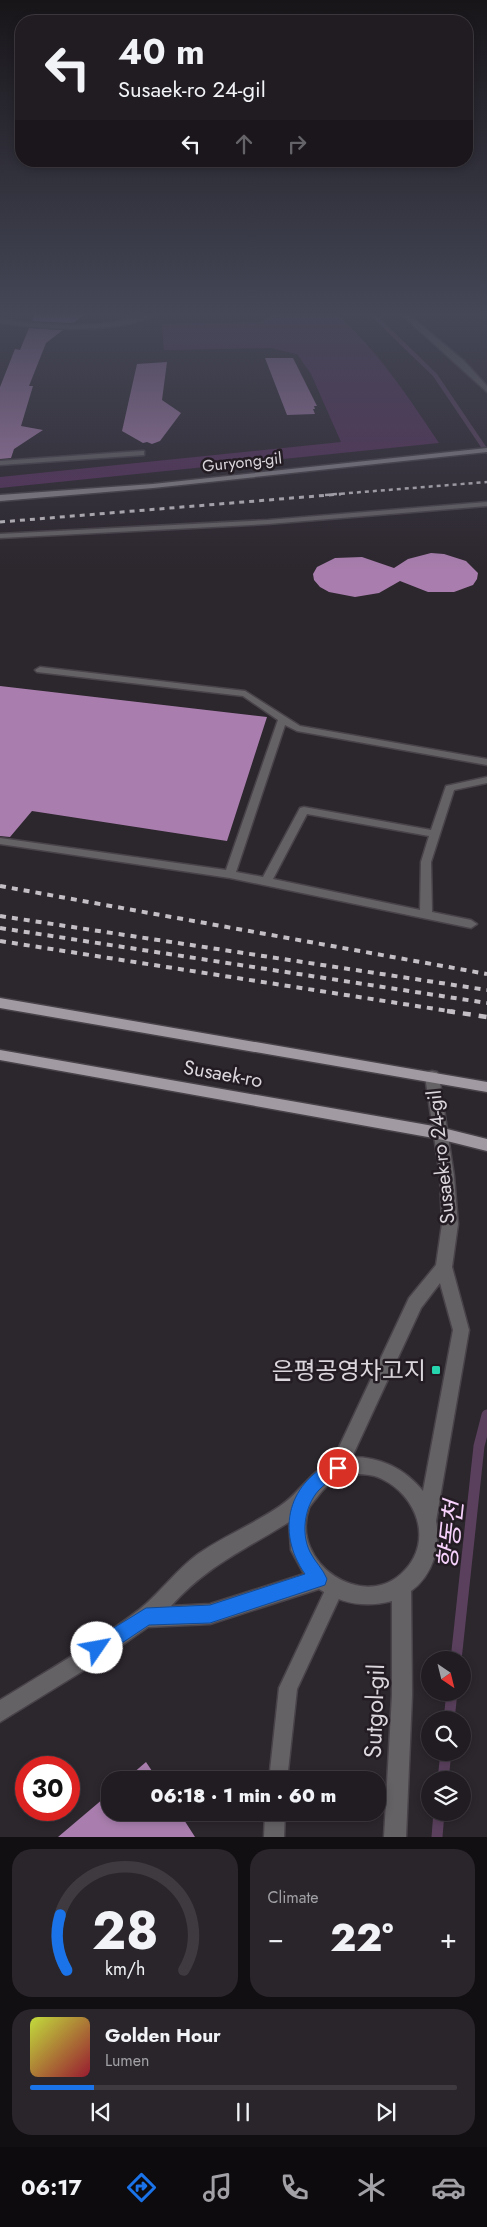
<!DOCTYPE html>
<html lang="en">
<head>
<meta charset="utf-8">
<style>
  body { margin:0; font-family:Jost,"Noto Sans KR",sans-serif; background:#29252a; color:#f1f3f6; height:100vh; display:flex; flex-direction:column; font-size:19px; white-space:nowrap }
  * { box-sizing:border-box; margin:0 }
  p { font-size:16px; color:#a2a1a5 }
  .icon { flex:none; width:28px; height:28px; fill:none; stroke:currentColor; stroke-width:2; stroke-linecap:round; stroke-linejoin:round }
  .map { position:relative; height:1837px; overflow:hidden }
  .panel { display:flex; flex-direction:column; gap:12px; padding:12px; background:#120f13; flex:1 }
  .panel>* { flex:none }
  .top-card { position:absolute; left:15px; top:15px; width:458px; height:152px; border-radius:20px; box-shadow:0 2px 8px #0003,0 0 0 1px #3e3a40; background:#211c22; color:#f1f3f6; overflow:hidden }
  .needle { width:32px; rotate:145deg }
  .buttons { position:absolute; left:421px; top:1651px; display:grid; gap:10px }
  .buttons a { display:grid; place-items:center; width:50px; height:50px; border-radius:50%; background:#211c22; box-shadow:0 2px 8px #0003,0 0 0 1px #3e3a40; font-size:25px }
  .speed { position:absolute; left:15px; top:1756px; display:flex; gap:10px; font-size:25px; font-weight:700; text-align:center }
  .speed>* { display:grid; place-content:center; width:65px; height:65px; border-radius:50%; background:#211c22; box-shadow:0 2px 8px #0003,0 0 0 1px #3e3a40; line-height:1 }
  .speed .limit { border:8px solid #d22; background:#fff; color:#111 }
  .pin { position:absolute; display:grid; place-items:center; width:42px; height:42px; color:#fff; margin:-21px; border:2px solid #fff; border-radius:50%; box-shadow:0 1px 5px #0007 }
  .me { position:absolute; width:55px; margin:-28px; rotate:57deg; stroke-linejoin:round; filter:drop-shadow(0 0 4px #0008) }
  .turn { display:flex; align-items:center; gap:18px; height:105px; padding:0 20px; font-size:22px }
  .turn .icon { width:65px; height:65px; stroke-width:2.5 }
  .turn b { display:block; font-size:35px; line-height:42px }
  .lanes { display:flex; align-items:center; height:48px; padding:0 20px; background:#0003; justify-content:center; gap:25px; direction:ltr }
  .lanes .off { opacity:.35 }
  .big { font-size:38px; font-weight:800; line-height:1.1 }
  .panel .card { flex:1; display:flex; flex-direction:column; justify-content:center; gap:8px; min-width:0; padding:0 18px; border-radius:20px; background:#29252a }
  .panel .dial { align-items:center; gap:0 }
  .dial svg { height:130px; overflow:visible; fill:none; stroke:#3e3a40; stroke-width:7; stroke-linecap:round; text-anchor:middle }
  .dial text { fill:#f1f3f6; stroke:none }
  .song { display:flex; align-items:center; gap:15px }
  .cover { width:60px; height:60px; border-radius:8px; background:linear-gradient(135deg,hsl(70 70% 55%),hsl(350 70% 35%)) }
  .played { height:5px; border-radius:2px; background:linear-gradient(90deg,#1a73e8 15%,#3e3a40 15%) }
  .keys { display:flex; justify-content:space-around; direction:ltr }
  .heat { display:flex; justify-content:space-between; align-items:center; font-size:28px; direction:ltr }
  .panel .tiles { flex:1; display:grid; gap:12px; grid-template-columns:1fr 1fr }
  .card:last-child { grid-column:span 2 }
  .trip { position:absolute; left:101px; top:1771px; width:285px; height:50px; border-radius:20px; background:#211c22; box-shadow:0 2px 8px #0003,0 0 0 1px #3e3a40; font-weight:800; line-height:50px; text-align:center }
  .tab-bar { display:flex; height:80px; justify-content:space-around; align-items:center; background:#0d0b0e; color:#a2a1a5 }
  .tab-bar .icon { width:35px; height:35px }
  .tab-bar .on { color:#1a73e8 }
  .tab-bar b { font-size:22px; color:#f1f3f6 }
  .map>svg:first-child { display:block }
</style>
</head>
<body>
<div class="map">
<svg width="487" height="1837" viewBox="0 0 487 1837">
  <rect width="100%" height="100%" fill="#2c262d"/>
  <path fill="#56315b" d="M274,314H337C380,354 407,395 439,443L0,488V477L341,442L311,374L297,354L271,348L164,350L162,324L261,322Z"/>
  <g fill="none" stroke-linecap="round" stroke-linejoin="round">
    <path stroke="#5a405d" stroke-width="4.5" d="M372,314L435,375L487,452"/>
    <path stroke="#5a405d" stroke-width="11" d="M456,1660L479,1446L487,1415
      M449,1720L452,1692
      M443,1780L446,1752
      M437,1837L439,1812"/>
  </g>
  <path fill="#a97eae" d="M35,314H85L73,323L32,321Z
    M29,328L63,330L46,343L29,386H33L21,426L43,430L14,449L11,458L0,459V387L15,349L20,350Z
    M265,358H293L317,406H314L315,409H313L315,414L287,415Z
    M167,362L162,400L181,413L160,441L152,444L147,442L143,443L122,431L137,364Z
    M431,553L444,554L466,561L478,573L477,579L473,585L454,592H428L400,581L379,593L355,597L329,592L320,587L314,580L313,574L317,567L335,558L362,557L394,568L408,559Z
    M0,686L267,717L227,841L32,811L10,837L0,836Z
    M146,1762L158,1780H125Z
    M110,1793V1812H179L195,1837H58Z"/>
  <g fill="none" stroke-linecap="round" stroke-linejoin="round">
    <defs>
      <path id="lane" d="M146,314H155C121,335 39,329 0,323V319C47,326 101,330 146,314Z
        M141,451H144V455L0,465V461Z
        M487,502V506L268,524L0,538V534L268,520Z
        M40,667L245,691L300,726L487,759V765L297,731L285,725L236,872L263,877L300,808L304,807L431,830L446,786L487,777V783L454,790L431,862L432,912L471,920L477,924L471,928L230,878L0,844V838L226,870L278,720L243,696L37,672L35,670ZM307,814L429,836L421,862L420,910L273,879Z
        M334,1581L340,1584L343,1590L297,1689L287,1780H269L279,1688L328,1584Z
        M265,1812H285L284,1837H264Z"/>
      <path id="street" d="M401,314H408L464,361L487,386V392Z
        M432,1071L437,1072L439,1076L454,1176L458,1224L452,1267L469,1330L436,1521C441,1546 433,1575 411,1591L412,1695L406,1837H384L392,1695V1601C365,1608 342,1604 319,1589L210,1624L148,1627L99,1661L0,1722V1700C47,1671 96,1643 140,1609C161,1592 176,1570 198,1554C224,1536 254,1524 280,1506C300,1493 310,1471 332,1462L409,1298L436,1265L442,1224L440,1176L425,1076L427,1072ZM440,1283L453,1330L423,1491C405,1469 381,1457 352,1457L421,1308ZM352,1474C362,1474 372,1474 382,1479C417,1496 433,1540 405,1570C365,1614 289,1563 309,1508C311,1504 315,1500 318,1496C328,1483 336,1477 352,1474ZM289,1522L291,1550L304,1574L210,1604L171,1606C208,1565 243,1551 289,1522Z"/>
      <path id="secondary" d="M487,448V452L153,488L0,501V495L153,484Z"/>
      <path id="primary" d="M0,998L487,1082V1092L0,1008Z
        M0,1050L439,1127L487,1139V1151L439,1139L0,1060Z"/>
    </defs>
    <use href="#lane" stroke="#484249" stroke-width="3"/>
    <use href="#street" stroke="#484249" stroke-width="3"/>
    <use href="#secondary" stroke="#484249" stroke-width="3"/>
    <use href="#primary" stroke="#484249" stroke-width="3"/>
    <use href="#lane" fill="#656265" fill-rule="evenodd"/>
    <use href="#street" fill="#656265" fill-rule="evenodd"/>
    <use href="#secondary" fill="#878288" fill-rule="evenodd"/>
    <use href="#primary" fill="#a19aa2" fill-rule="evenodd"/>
    <path stroke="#c4bfc5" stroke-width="2.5" stroke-dasharray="4 4" stroke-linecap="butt" d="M325,495L487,482"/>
    <path stroke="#c4bfc5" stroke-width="3" stroke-dasharray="5 5" stroke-linecap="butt" d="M0,522L341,494"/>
    <path stroke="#c4bfc5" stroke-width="4" stroke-dasharray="6 6" stroke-linecap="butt" d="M0,886L487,974
      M0,916L487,990
      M0,928L487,1003
      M0,941L455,1012"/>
    <path stroke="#c4bfc5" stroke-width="4.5" stroke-dasharray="8 8" stroke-linecap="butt" d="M447,1011L487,1017"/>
  </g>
  <linearGradient id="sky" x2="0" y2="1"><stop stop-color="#181519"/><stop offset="0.55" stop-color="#454757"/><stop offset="1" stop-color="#454757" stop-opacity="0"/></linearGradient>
  <rect width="487" height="571" fill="url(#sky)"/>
  <path fill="#1a73e8" stroke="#114b97" d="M338,1460L343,1462L346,1468C341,1479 330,1479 322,1487C305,1502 300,1532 310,1552C315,1562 323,1569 327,1579L325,1585L210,1623L149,1625L104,1655L97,1657L91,1655L88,1648L91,1642L146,1608L210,1605L305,1574C275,1531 288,1480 338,1460Z"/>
  <rect fill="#26d5ae" stroke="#231c23" stroke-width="2" x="431" y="1365" width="10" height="10" rx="2.5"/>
  <g text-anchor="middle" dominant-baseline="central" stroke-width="5" stroke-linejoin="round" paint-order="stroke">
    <g font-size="16" fill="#dbd7dc" stroke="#231c23">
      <text transform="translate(242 462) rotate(-6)">Guryong-gil</text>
    </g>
    <g font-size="20" fill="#dbd7dc" stroke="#231c23">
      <text transform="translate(223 1074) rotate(10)">Susaek-ro</text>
      <text transform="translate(441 1157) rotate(-96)">Susaek-ro 24-gil</text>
    </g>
    <g font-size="24" fill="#dbd7dc" stroke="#231c23" text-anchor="end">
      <text x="426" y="1370">은평공영차고지</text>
    </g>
    <g font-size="24" fill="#dbd7dc" stroke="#231c23">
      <text transform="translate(374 1711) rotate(-88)">Sutgol-gil</text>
    </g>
    <g font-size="25" font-style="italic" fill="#f7d2fc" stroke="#231c23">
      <text transform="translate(450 1535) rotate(-84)">향동천</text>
    </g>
  </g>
</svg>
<div class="buttons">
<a><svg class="needle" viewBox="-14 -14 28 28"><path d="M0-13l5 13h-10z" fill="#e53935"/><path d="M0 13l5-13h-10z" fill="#a2a1a5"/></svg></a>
<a><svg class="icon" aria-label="search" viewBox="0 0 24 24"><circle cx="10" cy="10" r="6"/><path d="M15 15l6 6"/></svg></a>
<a><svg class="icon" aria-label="layers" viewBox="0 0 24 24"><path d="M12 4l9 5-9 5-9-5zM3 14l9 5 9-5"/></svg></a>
</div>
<div class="speed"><div class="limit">30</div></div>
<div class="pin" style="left:338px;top:1468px;background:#d93025"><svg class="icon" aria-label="arrive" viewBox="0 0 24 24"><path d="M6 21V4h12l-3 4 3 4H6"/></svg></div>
<svg class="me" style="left:97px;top:1648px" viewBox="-20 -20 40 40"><circle r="19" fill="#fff"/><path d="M0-13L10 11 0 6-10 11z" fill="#1a73e8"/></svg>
<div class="trip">06:18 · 1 min · 60 m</div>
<div class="top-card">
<div class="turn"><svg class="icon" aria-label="left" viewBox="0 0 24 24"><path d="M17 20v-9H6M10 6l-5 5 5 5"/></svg><div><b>40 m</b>Susaek-ro 24-gil</div></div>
<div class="lanes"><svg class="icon" aria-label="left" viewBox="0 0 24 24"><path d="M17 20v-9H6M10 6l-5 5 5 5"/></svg><svg class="icon off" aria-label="ahead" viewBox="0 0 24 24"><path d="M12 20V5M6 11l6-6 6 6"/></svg><svg class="icon off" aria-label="right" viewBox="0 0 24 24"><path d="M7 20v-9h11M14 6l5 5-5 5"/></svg></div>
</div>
</div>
<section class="panel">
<div class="tiles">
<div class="card dial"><svg viewBox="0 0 100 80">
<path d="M14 69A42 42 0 1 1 86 69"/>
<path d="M14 69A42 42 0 0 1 10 35" stroke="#1a73e8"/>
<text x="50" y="56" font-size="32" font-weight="700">28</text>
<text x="50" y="72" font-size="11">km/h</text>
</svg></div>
<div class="card"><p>Climate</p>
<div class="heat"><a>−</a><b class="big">22°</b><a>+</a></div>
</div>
<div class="card">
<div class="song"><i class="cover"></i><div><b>Golden Hour</b><p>Lumen</p></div></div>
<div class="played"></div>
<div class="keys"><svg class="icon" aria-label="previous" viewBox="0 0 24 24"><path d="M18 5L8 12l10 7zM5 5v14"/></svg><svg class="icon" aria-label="pause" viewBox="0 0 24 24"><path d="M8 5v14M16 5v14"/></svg><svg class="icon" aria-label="next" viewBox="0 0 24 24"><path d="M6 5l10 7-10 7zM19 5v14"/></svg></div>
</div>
</div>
</section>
<nav class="tab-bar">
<b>06:17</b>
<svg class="icon on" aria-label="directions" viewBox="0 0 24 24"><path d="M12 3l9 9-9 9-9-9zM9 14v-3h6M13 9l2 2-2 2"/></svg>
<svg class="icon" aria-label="music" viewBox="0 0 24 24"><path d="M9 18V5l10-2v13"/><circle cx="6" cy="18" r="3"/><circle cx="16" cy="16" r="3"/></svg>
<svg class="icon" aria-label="phone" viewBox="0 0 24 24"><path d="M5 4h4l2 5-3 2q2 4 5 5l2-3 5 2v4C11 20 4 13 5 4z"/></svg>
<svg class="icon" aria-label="climate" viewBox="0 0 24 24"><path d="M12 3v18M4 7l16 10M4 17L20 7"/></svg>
<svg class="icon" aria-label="car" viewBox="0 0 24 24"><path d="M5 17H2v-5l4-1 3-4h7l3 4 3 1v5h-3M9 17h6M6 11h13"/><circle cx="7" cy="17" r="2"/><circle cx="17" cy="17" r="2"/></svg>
</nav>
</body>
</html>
